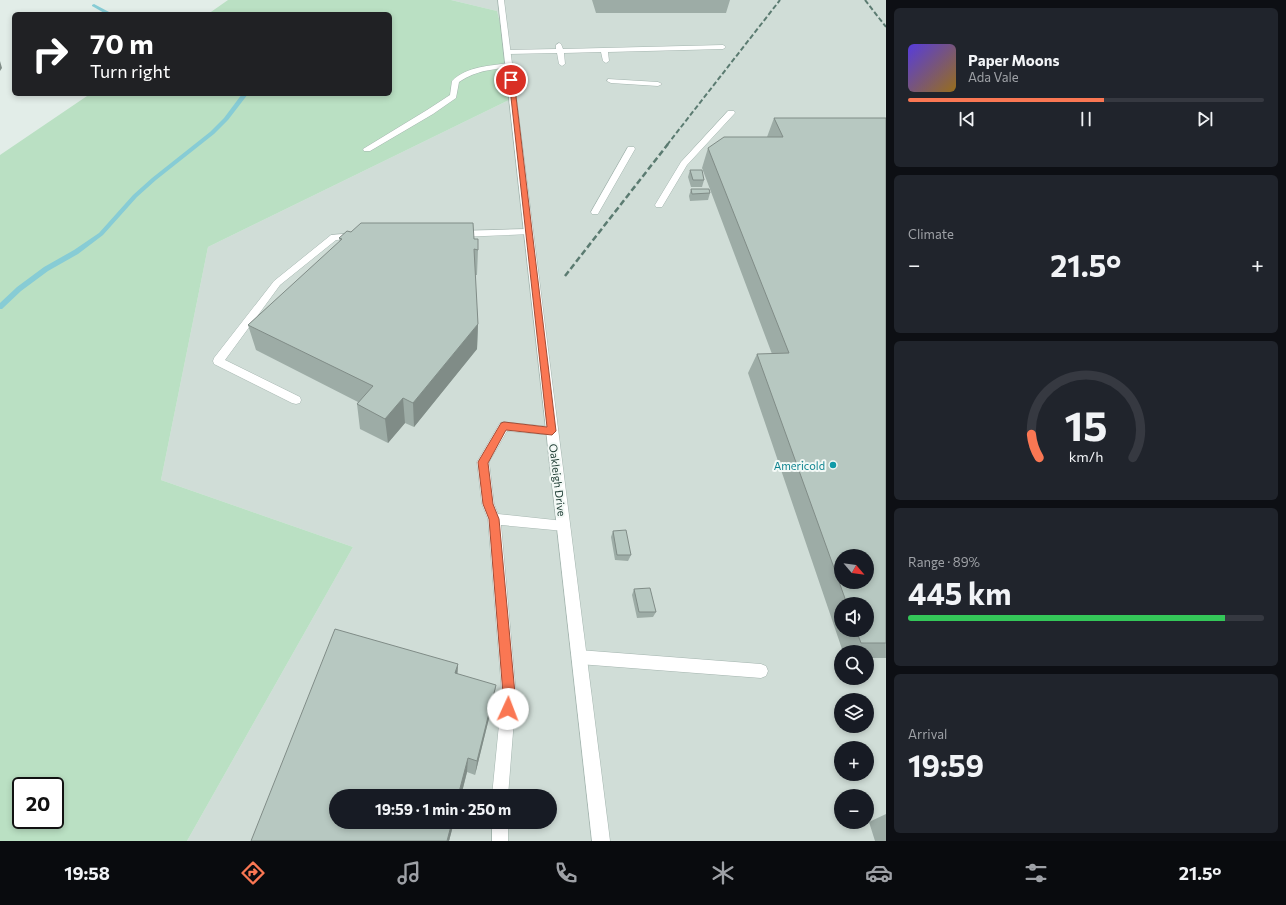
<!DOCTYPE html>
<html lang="en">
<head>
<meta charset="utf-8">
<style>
  body { margin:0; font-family:Commissioner,sans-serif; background:#20242c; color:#f1f3f6; height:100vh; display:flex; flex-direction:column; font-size:15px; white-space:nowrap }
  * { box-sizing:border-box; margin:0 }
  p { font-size:13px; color:#9ea1a6 }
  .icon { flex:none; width:22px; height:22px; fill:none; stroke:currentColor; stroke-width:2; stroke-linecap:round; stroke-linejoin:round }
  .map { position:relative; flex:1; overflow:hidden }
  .sheet { display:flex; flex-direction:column; gap:8px; padding:8px; background:#0d0f14; width:400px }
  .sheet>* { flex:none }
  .guide { position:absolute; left:12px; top:12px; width:380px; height:84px; border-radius:6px; box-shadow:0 2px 6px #0003; background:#202124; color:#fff; overflow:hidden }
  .needle { width:26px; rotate:119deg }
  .fabs { position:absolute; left:834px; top:549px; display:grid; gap:8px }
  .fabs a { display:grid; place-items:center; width:40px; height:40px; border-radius:50%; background:#171b24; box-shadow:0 2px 6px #0003; font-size:20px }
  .speed { position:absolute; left:12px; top:777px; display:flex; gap:8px; font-size:20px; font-weight:700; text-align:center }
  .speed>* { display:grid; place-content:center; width:52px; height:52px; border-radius:50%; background:#171b24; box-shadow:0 2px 6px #0003; line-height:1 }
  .speed .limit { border:2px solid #111; border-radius:6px; background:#fff; color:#111 }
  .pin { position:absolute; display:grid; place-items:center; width:34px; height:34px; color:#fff; margin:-17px; border:2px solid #fff; border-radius:50%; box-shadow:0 1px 4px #0007 }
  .me { position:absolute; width:44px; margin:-22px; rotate:2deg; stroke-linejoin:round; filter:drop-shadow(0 0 3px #0008) }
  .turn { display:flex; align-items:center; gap:14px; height:84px; padding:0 12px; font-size:18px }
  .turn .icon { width:52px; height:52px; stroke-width:2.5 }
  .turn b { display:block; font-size:28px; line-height:34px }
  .big { font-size:30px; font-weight:700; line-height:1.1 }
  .sheet .tile { flex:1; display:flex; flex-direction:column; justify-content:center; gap:6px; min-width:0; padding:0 14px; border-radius:6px; background:#20242c }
  .sheet .dial { align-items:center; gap:0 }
  .dial svg { height:104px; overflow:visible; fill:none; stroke:#363941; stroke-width:7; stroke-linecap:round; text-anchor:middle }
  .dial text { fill:#f1f3f6; stroke:none }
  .song { display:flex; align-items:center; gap:12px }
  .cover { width:48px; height:48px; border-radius:6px; background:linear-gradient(135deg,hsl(250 70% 55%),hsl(40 70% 35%)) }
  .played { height:4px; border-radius:2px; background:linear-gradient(90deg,#fa7753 55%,#363941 55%) }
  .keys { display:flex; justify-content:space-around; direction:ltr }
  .heat { display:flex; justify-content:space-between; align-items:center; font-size:22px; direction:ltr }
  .charge { height:6px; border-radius:3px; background:linear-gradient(90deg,#34c759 89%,#363941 0) }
  .trip { position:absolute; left:329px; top:789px; width:228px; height:40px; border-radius:20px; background:#171b24; box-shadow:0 2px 6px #0003; font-weight:700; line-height:40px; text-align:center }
  .tab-bar { display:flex; height:64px; justify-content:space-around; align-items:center; background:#090b0e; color:#9ea1a6 }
  .tab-bar .icon { width:28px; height:28px }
  .tab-bar .active { color:#fa7753 }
  .tab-bar b { font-size:18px; color:#f1f3f6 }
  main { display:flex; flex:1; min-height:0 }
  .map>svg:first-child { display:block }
</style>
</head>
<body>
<main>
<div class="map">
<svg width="886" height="841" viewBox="0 0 886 841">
  <rect width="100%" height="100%" fill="#e2ede8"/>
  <path fill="#d0ddd7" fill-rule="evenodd" d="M451,0H886V841H187L353,547L161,480L208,247L519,95L497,11ZM841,556H867V582H841ZM841,604H867V630H841ZM841,652H867V678H841ZM841,700H867V726H841ZM841,748H867V774H841ZM336,796H550V822H336ZM841,796H867V822H841Z"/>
  <path fill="#bae0c3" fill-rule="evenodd" d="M228,0H451L497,11L519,95L208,247L161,480L353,547L187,841H0V155L90,94H390V14H208ZM21,786H55V820H21Z"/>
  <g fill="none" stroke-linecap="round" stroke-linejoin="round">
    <path fill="#87ccd5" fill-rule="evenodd" d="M94,4L111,13V14H106L92,6V5Z
      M242,94H248L228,120L214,134L156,180L137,197L103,235L78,254L48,271L21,291L2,309H0V303L17,287L44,267L74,250L99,233L133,195L152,178L210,132L224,118Z"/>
    <defs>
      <path id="lane" d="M559,43L561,44L563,49L723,45L726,47L723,49L608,52L609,61L606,63L603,61L601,52L564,53L565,64L562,66L559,64L557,53L507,54L504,52L507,50L556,49V45Z
        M509,63L511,64V66C490,71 479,69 459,82L456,98L433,114L370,151H364L363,149L427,110L450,95L452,81C467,66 490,66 509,63Z
        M608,79L658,82L662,84L658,86L611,83L607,81Z
        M728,111H734L735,113L687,165L662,207H656L655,205L681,162Z
        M628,147H634L635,149L599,212L598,214H592L591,212Z
        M528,229L532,232L531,234L459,237L455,234L459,231Z
        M356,233L360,236L359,238L336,240L280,285L225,360L300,397L301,400L300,403L296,404L292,403L214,364L213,361L214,358L274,281L331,235Z
        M504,422L552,427L556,428L558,431L556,434L552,435L507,431L489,462L494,504L498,514L564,521L568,522L570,526L568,530L564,531L501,525L516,694L508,796H492L502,694L488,519L482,504L477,462L500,423Z
        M579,650L761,664L766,666L768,671L766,676L761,678L579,664L574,662L572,657L574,652Z
        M492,822H508V841H492Z"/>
      <path id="street" d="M498,0H504L610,841H592Z"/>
    </defs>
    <use href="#lane" stroke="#a4b5af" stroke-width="1"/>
    <use href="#street" stroke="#a4b5af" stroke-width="1"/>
    <use href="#lane" fill="#fff" fill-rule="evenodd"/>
    <use href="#street" fill="#fff" fill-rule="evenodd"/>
    <path stroke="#5b7b71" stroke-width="2" stroke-dasharray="5 2.5" stroke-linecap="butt" d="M865,0L886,27
      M667,145L780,0"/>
    <path stroke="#5b7b71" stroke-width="2.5" stroke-dasharray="6 3" stroke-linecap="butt" d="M565,276L668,144"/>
  </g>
  <path fill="#9daca6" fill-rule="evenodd" d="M592,0H730L726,13H596Z
    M774,118H886V658H867V652H843L748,373L757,354H772L702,168L708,148L767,137ZM841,604H867V630H841Z
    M690,170L704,180L702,187H691L688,177Z
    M691,189L710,193L708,200L690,201L689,196Z
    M351,232L474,239L478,250L477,275H475L478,324L477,349L414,427L405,423L388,443L360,429L357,404L358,402L256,350L248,325L340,242L339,238Z
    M613,531L631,555L628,561L615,560L611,537Z
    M634,589L656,612L653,617L637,618L632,595Z
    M458,664L457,674L493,702L475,775L467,772L461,796H336V822H454L449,841H251Z
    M886,814V841H875L869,822Z"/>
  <path fill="#808c87" d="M0,61L2,68L0,71Z
    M478,324L477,349L414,427L413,403Z
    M403,398L405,423L388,443L385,419Z
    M458,664L457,682L455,673Z
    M496,685L493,702L475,775L477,761Z
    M468,758L467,772L461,796H458Z
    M452,822H454L449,841H447Z"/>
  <path fill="#b7c8c1" stroke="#808c87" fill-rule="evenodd" d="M774,118H886V643H861L856,630H867V604H847L757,354L789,353L708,148L724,137H783ZM841,556H867V582H841Z
    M690,170H702L704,180H693Z
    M691,189H709L710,193L692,194Z
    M361,223H473L474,239H478V250L474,249L478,324L413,403L403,398L385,419L357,404L373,386L248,325L342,239L339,238L347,231L351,232Z
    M626,530L631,555H617L613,531Z
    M650,588L656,612H639L634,589Z
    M335,629L458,664L455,673L496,685L477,761L468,758L458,796H336V822H452L447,841H251Z"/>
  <path fill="#fa7753" stroke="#a24d36" d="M509,79L514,80L556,431L552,435L506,430L488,463L493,504L499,519L515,694L512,713L508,714L504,713L502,709L503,694L489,519L483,504L478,462L501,423L504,422L547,427Z"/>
  <circle fill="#0f9aa8" stroke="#f3f9f6" stroke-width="1.5" cx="833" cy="465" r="4"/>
  <g text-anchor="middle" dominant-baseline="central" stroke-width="4" stroke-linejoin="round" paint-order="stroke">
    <g font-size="11" fill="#0d838f" stroke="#f3f9f6" text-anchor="end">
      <text x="825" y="465">Americold</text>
    </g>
    <g font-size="11" fill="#213f36" stroke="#f3f9f6">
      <text transform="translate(558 480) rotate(83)">Oakleigh Drive</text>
    </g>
  </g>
</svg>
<div class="fabs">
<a><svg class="needle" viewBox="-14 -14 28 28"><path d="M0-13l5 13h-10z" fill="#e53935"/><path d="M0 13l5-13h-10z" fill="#9ea1a6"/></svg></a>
<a><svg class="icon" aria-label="sound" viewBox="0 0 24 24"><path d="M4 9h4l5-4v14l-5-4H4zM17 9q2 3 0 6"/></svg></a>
<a><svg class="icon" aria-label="search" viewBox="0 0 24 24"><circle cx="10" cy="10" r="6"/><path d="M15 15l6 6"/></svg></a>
<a><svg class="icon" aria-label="layers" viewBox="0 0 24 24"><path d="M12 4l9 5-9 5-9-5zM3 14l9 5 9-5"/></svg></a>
<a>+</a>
<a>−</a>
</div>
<div class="speed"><div class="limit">20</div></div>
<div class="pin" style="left:511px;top:80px;background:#d93025"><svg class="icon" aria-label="arrive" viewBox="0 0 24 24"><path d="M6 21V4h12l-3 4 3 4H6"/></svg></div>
<svg class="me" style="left:508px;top:709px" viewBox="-20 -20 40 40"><circle r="19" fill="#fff"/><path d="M0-13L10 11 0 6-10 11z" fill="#fa7753"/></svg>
<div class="trip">19:59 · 1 min · 250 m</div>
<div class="guide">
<div class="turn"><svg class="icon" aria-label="right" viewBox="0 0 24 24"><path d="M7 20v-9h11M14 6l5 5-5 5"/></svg><div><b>70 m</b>Turn right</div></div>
</div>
</div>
<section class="sheet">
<div class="tile">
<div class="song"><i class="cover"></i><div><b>Paper Moons</b><p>Ada Vale</p></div></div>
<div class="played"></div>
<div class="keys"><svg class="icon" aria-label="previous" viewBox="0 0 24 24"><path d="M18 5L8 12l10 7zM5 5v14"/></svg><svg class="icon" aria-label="pause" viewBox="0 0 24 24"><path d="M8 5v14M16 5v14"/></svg><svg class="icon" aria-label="next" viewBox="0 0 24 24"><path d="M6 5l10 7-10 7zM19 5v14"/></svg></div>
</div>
<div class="tile"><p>Climate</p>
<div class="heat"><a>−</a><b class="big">21.5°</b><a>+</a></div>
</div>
<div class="tile dial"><svg viewBox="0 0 100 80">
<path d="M14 69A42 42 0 1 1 86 69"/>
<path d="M14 69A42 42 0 0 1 8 51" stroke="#fa7753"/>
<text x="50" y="56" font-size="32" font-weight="700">15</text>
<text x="50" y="72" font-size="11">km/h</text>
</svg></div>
<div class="tile"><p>Range · 89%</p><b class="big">445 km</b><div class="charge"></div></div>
<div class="tile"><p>Arrival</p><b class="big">19:59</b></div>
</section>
</main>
<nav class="tab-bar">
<b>19:58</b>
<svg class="icon active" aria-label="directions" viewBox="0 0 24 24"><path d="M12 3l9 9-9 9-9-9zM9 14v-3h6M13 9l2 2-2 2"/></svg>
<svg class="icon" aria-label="music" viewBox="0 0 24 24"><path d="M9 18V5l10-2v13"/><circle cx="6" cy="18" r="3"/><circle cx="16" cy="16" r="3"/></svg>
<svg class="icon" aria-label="phone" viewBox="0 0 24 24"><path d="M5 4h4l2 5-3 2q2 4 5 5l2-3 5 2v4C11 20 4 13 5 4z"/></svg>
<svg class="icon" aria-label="climate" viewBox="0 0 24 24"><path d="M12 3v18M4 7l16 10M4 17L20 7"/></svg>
<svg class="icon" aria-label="car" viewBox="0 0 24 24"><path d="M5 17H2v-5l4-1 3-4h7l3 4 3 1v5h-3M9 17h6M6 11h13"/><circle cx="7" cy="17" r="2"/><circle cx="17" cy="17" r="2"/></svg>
<svg class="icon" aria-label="filters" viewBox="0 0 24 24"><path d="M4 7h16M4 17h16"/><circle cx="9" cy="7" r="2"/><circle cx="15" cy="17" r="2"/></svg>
<b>21.5°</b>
</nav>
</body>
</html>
